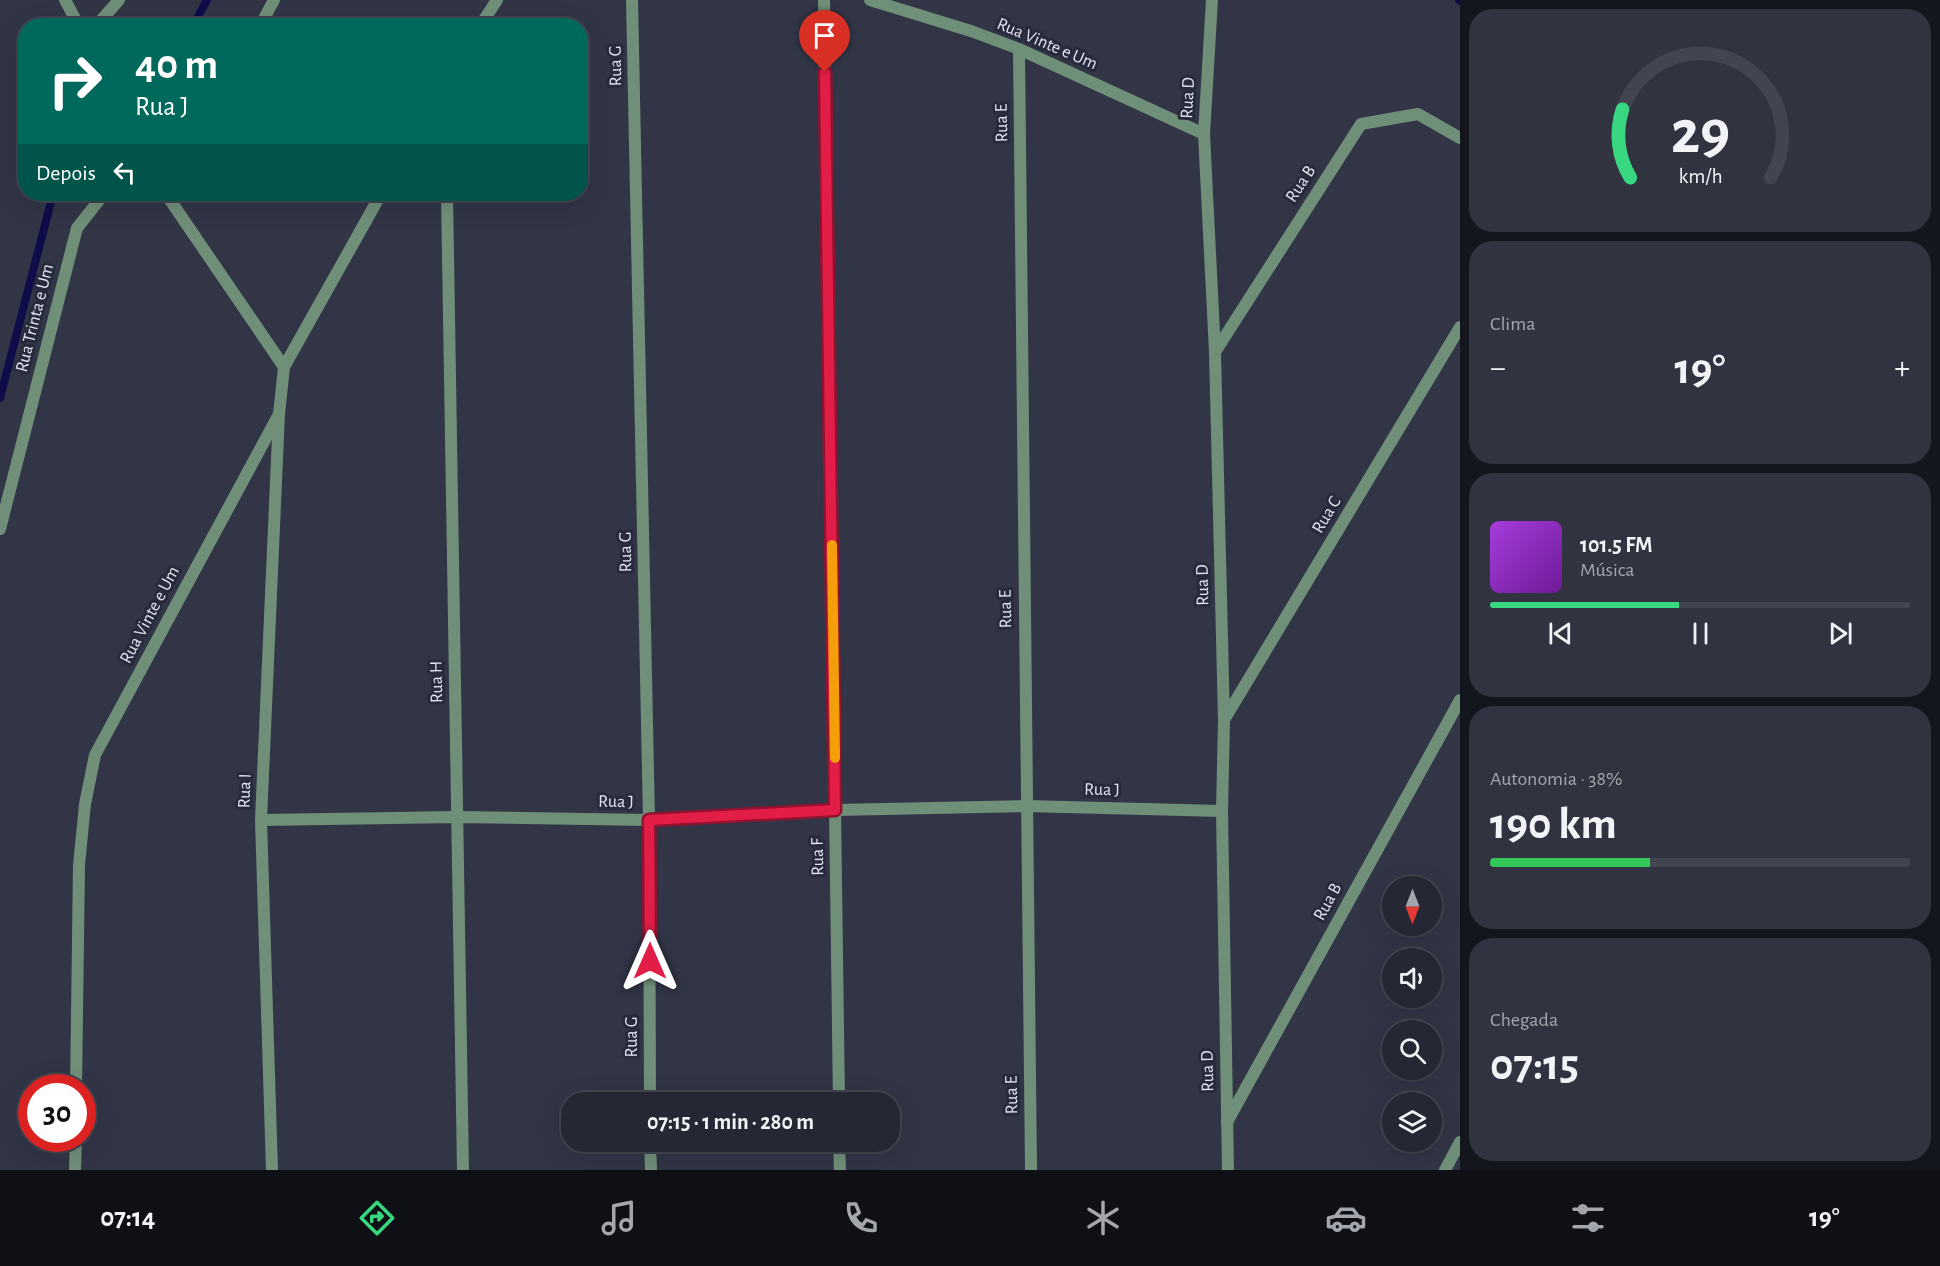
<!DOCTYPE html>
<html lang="pt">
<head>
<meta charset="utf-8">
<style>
  body { margin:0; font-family:"Alegreya Sans",sans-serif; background:#313440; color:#f1f3f6; height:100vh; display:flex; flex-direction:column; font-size:22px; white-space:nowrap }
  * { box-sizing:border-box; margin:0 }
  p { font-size:20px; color:#a3a6ac }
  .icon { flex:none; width:33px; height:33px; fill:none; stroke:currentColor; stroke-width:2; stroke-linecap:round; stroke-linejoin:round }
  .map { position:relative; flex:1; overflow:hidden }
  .drawer { display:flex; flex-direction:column; gap:9px; padding:9px; background:#14161d; width:480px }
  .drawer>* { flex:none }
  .banner { position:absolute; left:18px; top:18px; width:570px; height:183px; border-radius:24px; box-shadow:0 6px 24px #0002,0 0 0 2px #42444f; background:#00695c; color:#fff; overflow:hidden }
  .needle { width:39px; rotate:180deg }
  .tools { position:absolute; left:1382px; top:876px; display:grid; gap:12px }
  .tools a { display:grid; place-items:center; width:60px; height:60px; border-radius:50%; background:#252834; box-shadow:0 6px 24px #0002,0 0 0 2px #42444f; font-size:30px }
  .speed { position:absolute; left:18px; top:1074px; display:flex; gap:12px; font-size:30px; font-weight:700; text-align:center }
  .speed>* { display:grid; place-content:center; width:78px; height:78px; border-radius:50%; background:#252834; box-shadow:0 6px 24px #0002,0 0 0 2px #42444f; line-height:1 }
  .speed .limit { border:9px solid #d22; background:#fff; color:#111 }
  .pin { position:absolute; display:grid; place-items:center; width:51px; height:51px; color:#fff; margin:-62px -26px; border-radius:50% 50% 50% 0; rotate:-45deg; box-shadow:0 0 6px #0007 }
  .pin .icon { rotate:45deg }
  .me { position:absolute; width:66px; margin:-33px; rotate:0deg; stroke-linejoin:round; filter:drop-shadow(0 0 4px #0008) }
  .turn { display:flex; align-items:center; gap:21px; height:126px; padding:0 18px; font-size:27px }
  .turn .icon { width:78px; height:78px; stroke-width:2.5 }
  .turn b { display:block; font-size:42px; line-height:51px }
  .then { display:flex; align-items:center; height:57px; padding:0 18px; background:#0003; gap:12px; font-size:22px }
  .big { font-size:45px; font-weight:600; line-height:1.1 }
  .drawer .tile { flex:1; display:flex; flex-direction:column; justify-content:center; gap:9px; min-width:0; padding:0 21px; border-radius:24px; background:#313440 }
  .drawer .dial { align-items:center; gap:0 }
  .dial svg { height:156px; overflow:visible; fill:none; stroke:#42444f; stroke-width:7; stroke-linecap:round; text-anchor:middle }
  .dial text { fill:#f1f3f6; stroke:none }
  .song { display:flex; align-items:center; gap:18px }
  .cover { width:72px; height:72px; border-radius:9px; background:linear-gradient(135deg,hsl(280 70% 55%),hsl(280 70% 35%)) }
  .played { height:6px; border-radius:3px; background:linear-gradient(90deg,#37d880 45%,#42444f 45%) }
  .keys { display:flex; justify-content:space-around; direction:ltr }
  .heat { display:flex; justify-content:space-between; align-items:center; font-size:33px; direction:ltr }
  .charge { height:9px; border-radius:4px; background:linear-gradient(90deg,#34c759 38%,#42444f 0) }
  .trip { position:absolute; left:561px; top:1092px; width:339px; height:60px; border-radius:24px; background:#252834; box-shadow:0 6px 24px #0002,0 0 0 2px #42444f; font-weight:600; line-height:60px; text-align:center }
  .tabs { display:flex; height:96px; justify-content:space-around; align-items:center; background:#0f1015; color:#a3a6ac }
  .tabs .icon { width:42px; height:42px }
  .tabs .on { color:#37d880 }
  .tabs b { font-size:27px; color:#f1f3f6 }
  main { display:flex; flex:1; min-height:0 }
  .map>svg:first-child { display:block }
</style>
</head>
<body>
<main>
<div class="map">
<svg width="1460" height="1170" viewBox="0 0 1460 1170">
  <rect width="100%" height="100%" fill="#313546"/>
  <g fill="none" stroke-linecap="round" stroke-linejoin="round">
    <path stroke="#0f0d49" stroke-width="8" d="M1459,0L1460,1
      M193,26L207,0
      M0,398L53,194"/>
    <path stroke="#708f79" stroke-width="12" d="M632,0L649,820L650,1102
      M824,0L839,1102
      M870,0L971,31L1019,49L1204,134
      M1212,0L1204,134L1215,352L1224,720L1222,811
      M96,26L119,0
      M260,26L274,0
      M480,26L497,0
      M1019,49L1031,1170
      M447,194L463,1170
      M1215,352L1361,124L1418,114L1460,138
      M284,367L381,194
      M0,529L77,228L104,194
      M1224,720L1460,327
      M261,820L272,1170
      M76,1088L79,865L85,804L95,755L279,414
      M1227,1122L1460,700
      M650,1142L651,1170
      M839,1142L840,1170
      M75,1170L76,1138"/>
    <path stroke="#708f79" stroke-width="12" d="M65,0L79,26
      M166,194L284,367L279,414L261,820L458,817L649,820L835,810L1026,806L1222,811L1228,1170
      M1445,1170L1460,1142"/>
  </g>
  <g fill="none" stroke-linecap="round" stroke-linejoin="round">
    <defs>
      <path id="route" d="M650,961L649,820L835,810L825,72"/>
    </defs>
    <use href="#route" stroke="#92132f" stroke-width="15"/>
    <use href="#route" stroke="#e11d48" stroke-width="10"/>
    <path stroke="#f59e0b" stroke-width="10" d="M832,545L835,758"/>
  </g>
  <g text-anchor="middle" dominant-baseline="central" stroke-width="6" stroke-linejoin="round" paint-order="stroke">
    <g font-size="18" fill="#e1e4ef" stroke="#272b3b">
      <text transform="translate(1047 44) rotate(23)">Rua Vinte e Um</text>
      <text transform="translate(616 66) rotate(-91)">Rua G</text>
      <text transform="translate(1188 98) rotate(-87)">Rua D</text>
      <text transform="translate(1002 123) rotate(-91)">Rua E</text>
      <text transform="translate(1301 184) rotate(-57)">Rua B</text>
      <text transform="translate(35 318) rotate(-76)">Rua Trinta e Um</text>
      <text transform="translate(1327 515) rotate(-59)">Rua C</text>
      <text transform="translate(626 552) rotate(-91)">Rua G</text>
      <text transform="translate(1203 585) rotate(-91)">Rua D</text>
      <text transform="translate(1006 609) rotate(-91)">Rua E</text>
      <text transform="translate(150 615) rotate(-62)">Rua Vinte e Um</text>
      <text transform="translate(437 682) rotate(-91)">Rua H</text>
      <text transform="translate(1102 790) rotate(1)">Rua J</text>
      <text transform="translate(245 791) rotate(-88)">Rua I</text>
      <text transform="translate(616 802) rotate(1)">Rua J</text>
      <text transform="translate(818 857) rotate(-91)">Rua F</text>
      <text transform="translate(1328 902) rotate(-61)">Rua B</text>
      <text transform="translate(632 1037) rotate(-90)">Rua G</text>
      <text transform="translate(1208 1071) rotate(-91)">Rua D</text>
      <text transform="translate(1012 1095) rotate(-91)">Rua E</text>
    </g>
  </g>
</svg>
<div class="tools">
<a><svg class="needle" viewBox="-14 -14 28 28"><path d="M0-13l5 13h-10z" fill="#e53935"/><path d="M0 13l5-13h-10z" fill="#a3a6ac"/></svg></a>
<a><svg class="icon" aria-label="sound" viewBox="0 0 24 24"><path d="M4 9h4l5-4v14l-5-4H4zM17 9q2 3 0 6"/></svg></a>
<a><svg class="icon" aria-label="search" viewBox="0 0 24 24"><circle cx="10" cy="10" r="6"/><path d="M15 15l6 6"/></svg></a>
<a><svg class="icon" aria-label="layers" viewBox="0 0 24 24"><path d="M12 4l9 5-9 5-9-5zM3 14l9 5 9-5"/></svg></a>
</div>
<div class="speed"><div class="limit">30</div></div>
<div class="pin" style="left:825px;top:72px;background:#d93025"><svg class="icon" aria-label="arrive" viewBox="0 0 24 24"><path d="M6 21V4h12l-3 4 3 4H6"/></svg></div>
<svg class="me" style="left:650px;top:961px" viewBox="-20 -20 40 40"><path d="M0-17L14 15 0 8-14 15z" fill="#e11d48" stroke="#fff" stroke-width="4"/></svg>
<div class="trip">07:15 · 1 min · 280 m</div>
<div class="banner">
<div class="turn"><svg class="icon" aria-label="right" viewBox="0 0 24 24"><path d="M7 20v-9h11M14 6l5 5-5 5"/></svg><div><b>40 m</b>Rua J</div></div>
<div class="then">Depois<svg class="icon" aria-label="left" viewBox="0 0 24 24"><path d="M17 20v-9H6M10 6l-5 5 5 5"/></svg></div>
</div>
</div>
<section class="drawer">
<div class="tile dial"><svg viewBox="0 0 100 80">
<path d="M14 69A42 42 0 1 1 86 69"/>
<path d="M14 69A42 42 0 0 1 10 34" stroke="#37d880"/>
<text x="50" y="56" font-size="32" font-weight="700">29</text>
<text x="50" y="72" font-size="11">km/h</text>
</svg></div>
<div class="tile"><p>Clima</p>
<div class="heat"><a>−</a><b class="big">19°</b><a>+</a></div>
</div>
<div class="tile">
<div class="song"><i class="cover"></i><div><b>101.5 FM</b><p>Música</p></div></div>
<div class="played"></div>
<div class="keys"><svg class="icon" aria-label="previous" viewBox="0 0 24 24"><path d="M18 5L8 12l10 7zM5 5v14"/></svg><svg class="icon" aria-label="pause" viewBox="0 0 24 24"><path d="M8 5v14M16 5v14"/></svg><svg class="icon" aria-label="next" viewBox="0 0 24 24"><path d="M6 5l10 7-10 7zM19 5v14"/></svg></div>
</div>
<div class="tile"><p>Autonomia · 38%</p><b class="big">190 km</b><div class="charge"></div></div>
<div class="tile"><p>Chegada</p><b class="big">07:15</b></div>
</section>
</main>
<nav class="tabs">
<b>07:14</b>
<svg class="icon on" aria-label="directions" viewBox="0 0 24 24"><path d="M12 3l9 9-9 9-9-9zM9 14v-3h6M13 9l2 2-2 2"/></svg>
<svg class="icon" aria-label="music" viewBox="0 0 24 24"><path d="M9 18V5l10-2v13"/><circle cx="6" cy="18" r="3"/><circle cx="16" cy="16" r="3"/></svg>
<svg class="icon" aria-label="phone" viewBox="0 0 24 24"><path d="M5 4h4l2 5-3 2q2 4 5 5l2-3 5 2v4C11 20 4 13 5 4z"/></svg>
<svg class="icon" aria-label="climate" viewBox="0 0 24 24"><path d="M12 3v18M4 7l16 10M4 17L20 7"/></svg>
<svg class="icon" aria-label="car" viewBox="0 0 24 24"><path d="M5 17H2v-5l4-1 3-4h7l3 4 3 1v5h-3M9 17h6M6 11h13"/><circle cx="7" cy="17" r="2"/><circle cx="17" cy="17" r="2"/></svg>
<svg class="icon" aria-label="filters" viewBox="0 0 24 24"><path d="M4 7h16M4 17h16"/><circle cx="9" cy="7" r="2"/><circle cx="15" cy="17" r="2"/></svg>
<b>19°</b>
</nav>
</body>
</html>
